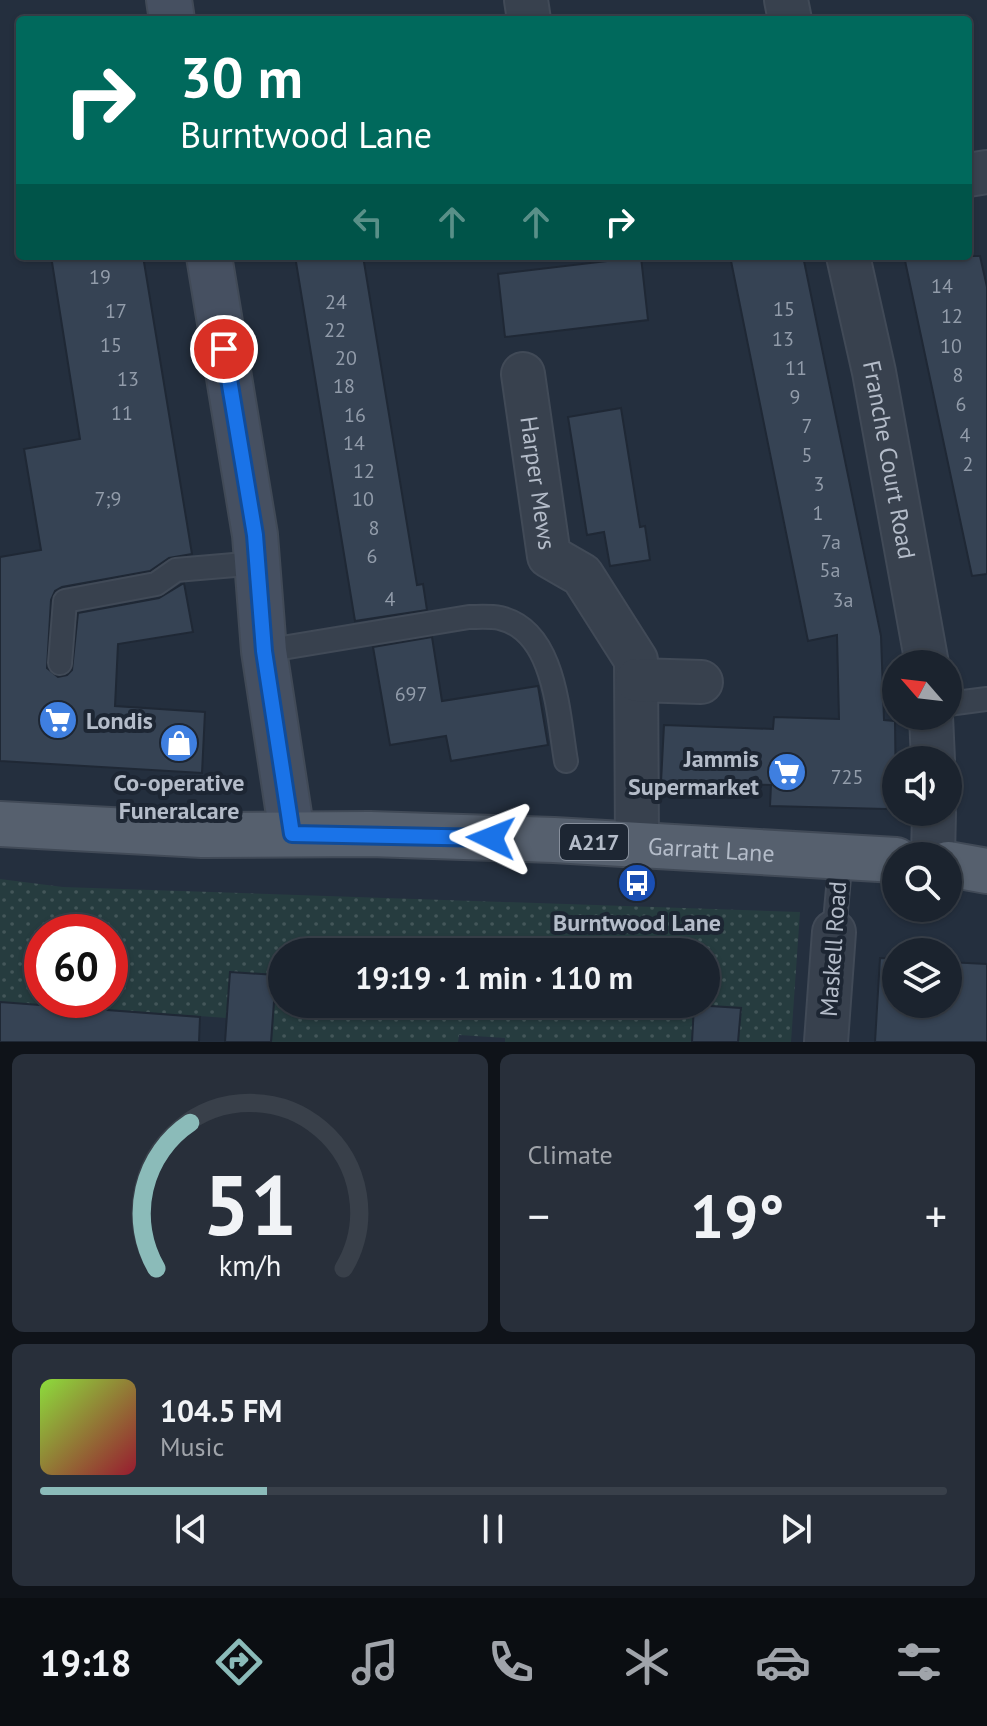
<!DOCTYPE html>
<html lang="en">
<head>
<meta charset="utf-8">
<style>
  body { margin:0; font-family:"PT Sans",sans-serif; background:#282f3a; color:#f1f3f6; height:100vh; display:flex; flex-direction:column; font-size:30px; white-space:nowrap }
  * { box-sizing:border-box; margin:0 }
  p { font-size:26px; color:#a0a4aa }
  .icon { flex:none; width:44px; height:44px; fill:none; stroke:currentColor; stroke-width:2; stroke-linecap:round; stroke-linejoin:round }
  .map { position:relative; height:1042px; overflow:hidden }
  .details { display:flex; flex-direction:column; gap:12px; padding:12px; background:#0f1319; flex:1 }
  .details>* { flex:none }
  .banner { position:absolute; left:16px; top:16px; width:956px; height:244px; border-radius:8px; box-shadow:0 2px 6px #0004,0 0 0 2px #39404a; background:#00695c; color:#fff; overflow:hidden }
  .needle { width:52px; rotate:298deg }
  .buttons { position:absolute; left:882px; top:650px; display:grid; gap:16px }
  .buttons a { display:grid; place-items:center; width:80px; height:80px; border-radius:50%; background:#1b232e; box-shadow:0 2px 6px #0004,0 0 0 2px #39404a; font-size:40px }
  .speed { position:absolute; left:24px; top:914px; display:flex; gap:16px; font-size:40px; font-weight:700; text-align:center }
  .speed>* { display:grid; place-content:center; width:104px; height:104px; border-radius:50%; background:#1b232e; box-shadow:0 2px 6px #0004,0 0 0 2px #39404a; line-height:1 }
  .speed .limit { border:12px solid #d22; background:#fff; color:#111 }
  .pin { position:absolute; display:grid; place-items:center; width:68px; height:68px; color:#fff; margin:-34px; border:4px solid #fff; border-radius:50%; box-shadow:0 2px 8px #0007 }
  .me { position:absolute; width:88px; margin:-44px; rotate:272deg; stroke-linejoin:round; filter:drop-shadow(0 0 6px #0008) }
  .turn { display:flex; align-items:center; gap:28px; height:168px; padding:0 32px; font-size:36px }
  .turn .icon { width:104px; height:104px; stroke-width:2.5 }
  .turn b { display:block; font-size:56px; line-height:68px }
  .lanes { display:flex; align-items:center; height:76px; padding:0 32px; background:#0003; justify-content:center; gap:40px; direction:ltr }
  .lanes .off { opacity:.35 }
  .big { font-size:60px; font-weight:600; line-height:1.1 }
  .details .tile { flex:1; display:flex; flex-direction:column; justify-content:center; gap:12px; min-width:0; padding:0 28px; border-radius:12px; background:#282f3a }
  .details .dial { align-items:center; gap:0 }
  .dial svg { height:208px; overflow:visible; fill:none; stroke:#39404a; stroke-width:7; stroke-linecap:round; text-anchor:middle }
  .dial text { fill:#f1f3f6; stroke:none }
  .song { display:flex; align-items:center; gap:24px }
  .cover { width:96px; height:96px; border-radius:12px; background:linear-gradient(135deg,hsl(90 70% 55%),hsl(350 70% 35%)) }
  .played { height:8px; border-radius:4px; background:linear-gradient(90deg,#8bbbb9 25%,#39404a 25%) }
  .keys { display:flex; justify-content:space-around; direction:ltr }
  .heat { display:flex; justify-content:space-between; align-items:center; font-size:44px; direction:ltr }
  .details .tiles { flex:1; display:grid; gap:12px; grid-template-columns:1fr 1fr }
  .tile:last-child { grid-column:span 2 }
  .trip { position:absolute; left:268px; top:938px; width:452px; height:80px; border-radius:40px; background:#1b232e; box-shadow:0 2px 6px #0004,0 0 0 2px #39404a; font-weight:600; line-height:80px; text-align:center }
  .tabs { display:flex; height:128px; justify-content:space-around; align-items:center; background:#0b0e12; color:#a0a4aa }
  .tabs .icon { width:56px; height:56px }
  .tabs .active { color:#8bbbb9 }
  .tabs b { font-size:36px; color:#f1f3f6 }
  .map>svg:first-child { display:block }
</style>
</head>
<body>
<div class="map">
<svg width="987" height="1042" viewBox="0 0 987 1042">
  <defs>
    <pattern id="garden-dots" width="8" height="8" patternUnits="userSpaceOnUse" patternTransform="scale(2)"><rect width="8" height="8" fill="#263c3f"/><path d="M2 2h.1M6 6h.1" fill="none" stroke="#435659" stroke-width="1.8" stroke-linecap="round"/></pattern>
  </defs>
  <rect width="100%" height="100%" fill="#242f3e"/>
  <path fill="url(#garden-dots)" fill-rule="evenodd" d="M0,879L63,887L800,912L791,1042H738L740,1008L695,1005L691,1042H505V1038L459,1035L458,1042H272L276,975L231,972L227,1018L0,1002ZM42,932H110V1000H42ZM282,952H706V1004H282Z"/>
  <path fill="#364354" stroke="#1f2835" stroke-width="2" d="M51,256H143L192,554L169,558L150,571L62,587L55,591L51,600L47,668L58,677L67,675L72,670L78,613L159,598L184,583L193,632L118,644L115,706L205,712L202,773L0,761V557L41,550L24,449L80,439Z
    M295,256H363L417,585L423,584L427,610L355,621Z
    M730,256H803L881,636L884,720L895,721L896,800L886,809L770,806L771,785L661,782L664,725L773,729L774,717L839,719L837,635L808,641Z
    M904,256H980L987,287V574L972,576Z
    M641,257L648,320L505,337L498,274Z
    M621,408L640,527L645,526L650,560L610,566L604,532L587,535L568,417Z
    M432,637L442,701L538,686L548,745L451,761L446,736L390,745L373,647Z
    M880,958L896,959V1004H948V962L987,964V1042H875Z
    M230,972L276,975L271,1042H225Z
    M0,1002L200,1017L199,1042H0Z
    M694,1005L741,1008L738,1042H692Z"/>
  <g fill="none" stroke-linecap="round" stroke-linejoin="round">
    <defs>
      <path id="lane" d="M264,651L469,617C478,617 490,616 500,618C556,631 558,715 566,761
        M60,663L65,601L156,584L176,570L257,563
        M948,704L987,699
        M834,932L841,856"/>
      <g id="street">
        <path d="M526,0L529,20"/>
        <path d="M786,0L790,20"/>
        <path d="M968,175L987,172"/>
        <path id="s1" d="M848,256L874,372L927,664"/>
        <path id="s2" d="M523,374L549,556L582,575L636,660L637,844"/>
        <path d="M637,680L701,682"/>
        <path d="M931,716L933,760"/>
        <path d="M933,856L934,812"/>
        <path d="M826,1042L834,932"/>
      </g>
      <path id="secondary" d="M169,0L172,20
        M209,256L255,535L264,651L292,834"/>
      <g id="primary">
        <path id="s3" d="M0,824L202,835L370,834L554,840L896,860"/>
        <path d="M948,864L987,871"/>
      </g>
    </defs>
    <use href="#lane" stroke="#414a57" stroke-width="26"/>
    <use href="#street" stroke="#414a57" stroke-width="46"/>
    <use href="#secondary" stroke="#414a57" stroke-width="48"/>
    <use href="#primary" stroke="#414a57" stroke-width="48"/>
    <use href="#lane" stroke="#38414e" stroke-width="22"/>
    <use href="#street" stroke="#38414e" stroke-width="42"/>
    <use href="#secondary" stroke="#465061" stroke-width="44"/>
    <use href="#primary" stroke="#56606e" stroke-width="44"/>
  </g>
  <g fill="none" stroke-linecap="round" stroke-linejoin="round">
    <defs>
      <path id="route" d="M224,349L255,535L264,651L292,834L491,838"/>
    </defs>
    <use href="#route" stroke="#114b97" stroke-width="20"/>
    <use href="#route" stroke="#1a73e8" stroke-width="14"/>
  </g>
  <defs>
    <symbol id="supermarket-disc" viewBox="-11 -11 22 22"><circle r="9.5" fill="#3f7fe0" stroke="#1d2633"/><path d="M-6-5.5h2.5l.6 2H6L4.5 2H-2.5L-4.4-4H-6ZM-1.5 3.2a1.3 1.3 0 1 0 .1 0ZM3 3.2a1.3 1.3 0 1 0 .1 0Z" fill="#fff"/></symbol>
    <symbol id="shop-disc" viewBox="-11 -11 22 22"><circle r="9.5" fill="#3f7fe0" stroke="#1d2633"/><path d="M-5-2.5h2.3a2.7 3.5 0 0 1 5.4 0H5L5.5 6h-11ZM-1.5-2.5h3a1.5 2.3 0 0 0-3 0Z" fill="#fff"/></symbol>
    <symbol id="bus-disc" viewBox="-11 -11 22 22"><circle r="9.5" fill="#1a4fb4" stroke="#1d2633"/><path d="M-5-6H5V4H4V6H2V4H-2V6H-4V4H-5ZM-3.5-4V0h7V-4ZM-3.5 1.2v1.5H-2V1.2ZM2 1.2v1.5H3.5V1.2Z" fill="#fff"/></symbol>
  </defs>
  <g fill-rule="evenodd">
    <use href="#supermarket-disc" x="36" y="698" width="44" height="44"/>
    <use href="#shop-disc" x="157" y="721" width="44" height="44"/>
    <use href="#supermarket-disc" x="765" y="750" width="44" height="44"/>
    <use href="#bus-disc" x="615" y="861" width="44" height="44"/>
  </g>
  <g text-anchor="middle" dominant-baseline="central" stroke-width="8" stroke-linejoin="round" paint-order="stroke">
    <g font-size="20" fill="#929caa">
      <text x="100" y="277">19</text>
      <text x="942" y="286">14</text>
      <text x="336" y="302">24</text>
      <text x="784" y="309">15</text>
      <text x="116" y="311">17</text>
      <text x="952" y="316">12</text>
      <text x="335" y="330">22</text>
      <text x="783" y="339">13</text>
      <text x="111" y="345">15</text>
      <text x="951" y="346">10</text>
      <text x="346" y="358">20</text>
      <text x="796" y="368">11</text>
      <text x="958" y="375">8</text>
      <text x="128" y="379">13</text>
      <text x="344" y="386">18</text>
      <text x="795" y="397">9</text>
      <text x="961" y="404">6</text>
      <text x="122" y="413">11</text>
      <text x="355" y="415">16</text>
      <text x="807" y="426">7</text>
      <text x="965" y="435">4</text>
      <text x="354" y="443">14</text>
      <text x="807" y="455">5</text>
      <text x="968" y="464">2</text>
      <text x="364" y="471">12</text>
      <text x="819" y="484">3</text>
      <text x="108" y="499">7;9</text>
      <text x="363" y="499">10</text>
      <text x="818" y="513">1</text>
      <text x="374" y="528">8</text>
      <text x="831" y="542">7a</text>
      <text x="372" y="556">6</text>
      <text x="830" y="570">5a</text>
      <text x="390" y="599">4</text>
      <text x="843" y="600">3a</text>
      <text x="411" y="694">697</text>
      <text x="847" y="777">725</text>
    </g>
    <rect fill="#1d2633" stroke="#878f9c" stroke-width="2" x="560" y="824" width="68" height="36" rx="6"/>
    <g font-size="22" font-weight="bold" fill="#b4bcc9">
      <text x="594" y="842">A217</text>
    </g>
    <g font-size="24" fill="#b4bcc9" stroke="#1d2633">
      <text stroke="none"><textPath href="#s1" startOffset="208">Franche Court Road</textPath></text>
      <text stroke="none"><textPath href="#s2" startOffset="110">Harper Mews</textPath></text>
      <text stroke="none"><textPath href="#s3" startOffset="712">Garratt Lane</textPath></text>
      <text transform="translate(833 949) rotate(-86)">Maskell Road</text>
    </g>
    <g font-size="24" font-weight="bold" fill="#b4bcc9" stroke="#1d2633">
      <text x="86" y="720" text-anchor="start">Londis</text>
      <text x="759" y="758" text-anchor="end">Jammis<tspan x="759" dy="28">Supermarket</tspan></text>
      <text x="179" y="782">Co-operative<tspan x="179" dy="28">Funeralcare</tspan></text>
      <text x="637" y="922">Burntwood Lane</text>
    </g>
  </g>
</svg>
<div class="buttons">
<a><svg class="needle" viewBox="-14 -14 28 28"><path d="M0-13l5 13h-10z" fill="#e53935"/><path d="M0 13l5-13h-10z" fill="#a0a4aa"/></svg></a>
<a><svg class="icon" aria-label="sound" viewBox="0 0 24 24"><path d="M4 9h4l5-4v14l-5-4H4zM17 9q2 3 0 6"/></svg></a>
<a><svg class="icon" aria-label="search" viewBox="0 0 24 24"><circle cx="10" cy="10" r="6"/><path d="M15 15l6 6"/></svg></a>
<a><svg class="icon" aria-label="layers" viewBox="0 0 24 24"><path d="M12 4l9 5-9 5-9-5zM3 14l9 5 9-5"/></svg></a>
</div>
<div class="speed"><div class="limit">60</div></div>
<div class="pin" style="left:224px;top:349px;background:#d93025"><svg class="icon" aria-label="arrive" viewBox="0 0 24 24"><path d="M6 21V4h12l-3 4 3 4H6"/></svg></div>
<svg class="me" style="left:491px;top:838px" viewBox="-20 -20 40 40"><path d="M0-17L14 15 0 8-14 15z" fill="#1a73e8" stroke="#fff" stroke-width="4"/></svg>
<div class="trip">19:19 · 1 min · 110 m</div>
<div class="banner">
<div class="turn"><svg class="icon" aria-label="right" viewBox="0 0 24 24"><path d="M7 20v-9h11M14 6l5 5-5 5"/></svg><div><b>30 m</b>Burntwood Lane</div></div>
<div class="lanes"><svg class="icon off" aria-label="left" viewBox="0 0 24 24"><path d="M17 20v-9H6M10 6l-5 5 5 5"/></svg><svg class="icon off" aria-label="ahead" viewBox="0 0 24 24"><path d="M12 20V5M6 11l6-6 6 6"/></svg><svg class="icon off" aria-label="ahead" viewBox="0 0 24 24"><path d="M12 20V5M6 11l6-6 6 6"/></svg><svg class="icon" aria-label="right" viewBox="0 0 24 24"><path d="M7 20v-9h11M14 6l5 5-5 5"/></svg></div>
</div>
</div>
<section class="details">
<div class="tiles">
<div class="tile dial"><svg viewBox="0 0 100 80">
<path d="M14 69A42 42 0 1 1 86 69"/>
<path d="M14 69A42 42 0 0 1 27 13" stroke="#8bbbb9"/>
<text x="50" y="56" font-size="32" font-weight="700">51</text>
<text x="50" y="72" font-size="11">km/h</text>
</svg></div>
<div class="tile"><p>Climate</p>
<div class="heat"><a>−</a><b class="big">19°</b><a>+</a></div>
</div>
<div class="tile">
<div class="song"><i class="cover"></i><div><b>104.5 FM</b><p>Music</p></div></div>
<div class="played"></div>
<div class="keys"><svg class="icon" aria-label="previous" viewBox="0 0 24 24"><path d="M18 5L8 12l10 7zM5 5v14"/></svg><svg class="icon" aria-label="pause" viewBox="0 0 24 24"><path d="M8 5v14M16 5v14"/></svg><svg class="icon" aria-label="next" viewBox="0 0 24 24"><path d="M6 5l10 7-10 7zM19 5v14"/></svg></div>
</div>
</div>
</section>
<nav class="tabs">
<b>19:18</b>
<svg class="icon active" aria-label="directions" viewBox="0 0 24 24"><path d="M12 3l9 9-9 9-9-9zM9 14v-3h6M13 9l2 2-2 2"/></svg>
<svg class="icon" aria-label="music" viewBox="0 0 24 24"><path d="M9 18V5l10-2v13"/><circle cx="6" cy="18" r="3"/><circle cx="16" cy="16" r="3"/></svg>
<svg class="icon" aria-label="phone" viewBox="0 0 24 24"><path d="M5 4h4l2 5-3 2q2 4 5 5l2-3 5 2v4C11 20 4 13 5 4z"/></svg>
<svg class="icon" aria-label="climate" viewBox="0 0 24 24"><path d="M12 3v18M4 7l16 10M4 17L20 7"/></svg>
<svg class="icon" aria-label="car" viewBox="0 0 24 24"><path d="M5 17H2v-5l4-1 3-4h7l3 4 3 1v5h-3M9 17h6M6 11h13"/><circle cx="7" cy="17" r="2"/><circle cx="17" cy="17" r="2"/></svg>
<svg class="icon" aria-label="filters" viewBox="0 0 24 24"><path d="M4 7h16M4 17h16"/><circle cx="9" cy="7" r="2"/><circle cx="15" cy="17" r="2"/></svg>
</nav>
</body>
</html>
